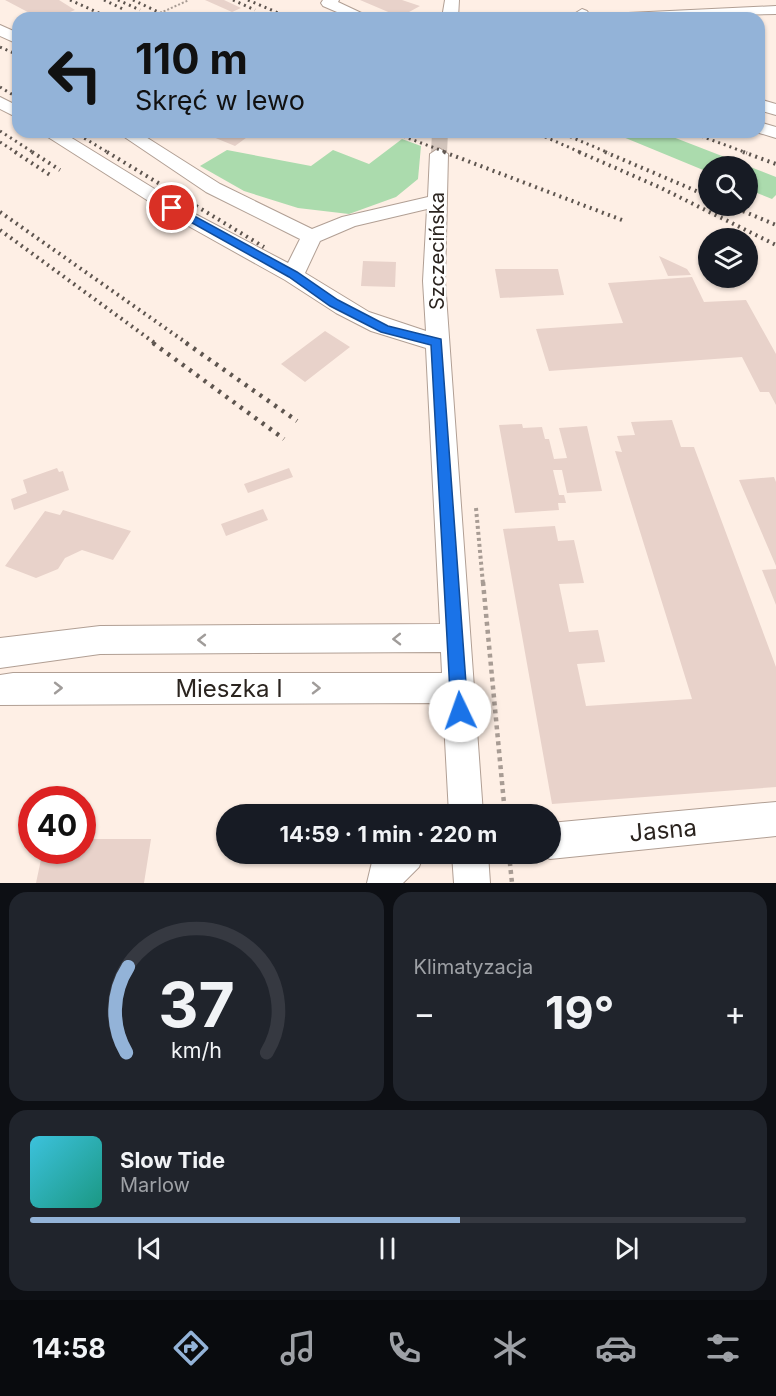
<!DOCTYPE html>
<html lang="pl">
<head>
<meta charset="utf-8">
<style>
  body { margin:0; font-family:Inter,sans-serif; background:#20242c; color:#f1f3f6; height:100vh; display:flex; flex-direction:column; font-size:22px; white-space:nowrap }
  * { box-sizing:border-box; margin:0 }
  p { font-size:20px; color:#9ea1a6 }
  .icon { flex:none; width:33px; height:33px; fill:none; stroke:currentColor; stroke-width:2; stroke-linecap:round; stroke-linejoin:round }
  .map { position:relative; height:883px; overflow:hidden }
  .drawer { display:flex; flex-direction:column; gap:9px; padding:9px; background:#0d0f14; flex:1 }
  .drawer>* { flex:none }
  .top-card { position:absolute; left:12px; top:12px; width:753px; height:126px; border-radius:18px; box-shadow:0 2px 4px #0004; background:#93b3d8; color:#111; overflow:hidden }
  .fabs { position:absolute; left:698px; top:156px; display:grid; gap:12px }
  .fabs a { display:grid; place-items:center; width:60px; height:60px; border-radius:50%; background:#171b24; box-shadow:0 2px 4px #0004; font-size:30px }
  .speed { position:absolute; left:18px; top:786px; display:flex; gap:12px; font-size:30px; font-weight:700; text-align:center }
  .speed>* { display:grid; place-content:center; width:78px; height:78px; border-radius:50%; background:#171b24; box-shadow:0 2px 4px #0004; line-height:1 }
  .speed .limit { border:9px solid #d22; background:#fff; color:#111 }
  .pin { position:absolute; display:grid; place-items:center; width:51px; height:51px; color:#fff; margin:-26px; border:3px solid #fff; border-radius:50%; box-shadow:0 2px 6px #0007 }
  .me { position:absolute; width:66px; margin:-33px; rotate:357deg; stroke-linejoin:round; filter:drop-shadow(0 0 4px #0008) }
  .turn { display:flex; align-items:center; gap:21px; height:126px; padding:0 24px; font-size:27px }
  .turn .icon { width:78px; height:78px; stroke-width:2.5 }
  .turn b { display:block; font-size:42px; line-height:51px }
  .big { font-size:45px; font-weight:700; line-height:1.1 }
  .drawer .tile { flex:1; display:flex; flex-direction:column; justify-content:center; gap:9px; min-width:0; padding:0 21px; border-radius:18px; background:#20242c }
  .drawer .dial { align-items:center; gap:0 }
  .dial svg { height:156px; overflow:visible; fill:none; stroke:#363941; stroke-width:7; stroke-linecap:round; text-anchor:middle }
  .dial text { fill:#f1f3f6; stroke:none }
  .song { display:flex; align-items:center; gap:18px }
  .cover { width:72px; height:72px; border-radius:9px; background:linear-gradient(135deg,hsl(190 70% 55%),hsl(170 70% 35%)) }
  .played { height:6px; border-radius:3px; background:linear-gradient(90deg,#93b3d8 60%,#363941 60%) }
  .keys { display:flex; justify-content:space-around; direction:ltr }
  .heat { display:flex; justify-content:space-between; align-items:center; font-size:33px; direction:ltr }
  .drawer .tiles { flex:1; display:grid; gap:9px; grid-template-columns:1fr 1fr }
  .tile:last-child { grid-column:span 2 }
  .trip { position:absolute; left:216px; top:804px; width:345px; height:60px; border-radius:30px; background:#171b24; box-shadow:0 2px 4px #0004; font-weight:700; line-height:60px; text-align:center }
  .tabs { display:flex; height:96px; justify-content:space-around; align-items:center; background:#090b0e; color:#9ea1a6 }
  .tabs .icon { width:42px; height:42px }
  .tabs .active { color:#93b3d8 }
  .tabs b { font-size:27px; color:#f1f3f6 }
  .map>svg:first-child { display:block }
</style>
</head>
<body>
<div class="map">
<svg width="776" height="883" viewBox="0 0 776 883">
  <rect width="100%" height="100%" fill="#feefe5"/>
  <path fill="#abdbad" d="M611,132H660L776,177V195L772,199L747,189V166H708V172Z
    M402,139L421,146L418,179L396,197L349,214L298,208L244,191L200,166L227,150L311,166L333,150L369,164Z"/>
  <path fill="#e8d2ca" d="M5,0H59L75,10L70,12L82,18H39Z
    M205,0H224L241,8L232,12Z
    M360,0H402L420,6L400,17Z
    M201,132H254L235,146Z
    M659,256L687,269L691,275L668,276Z
    M363,261L396,262L395,287L361,286Z
    M495,269H558L564,295L500,298Z
    M692,277L704,302L746,300L776,354V405L769,392H760L742,357L549,371L536,329L623,323L608,283Z
    M325,331L350,347L305,382L281,364Z
    M672,420L681,447H694L776,667V787L552,804L503,529L555,526L558,541L574,540L584,583L559,584L569,632L598,630L605,662L577,664L586,706L692,699L615,451L622,452L617,436L635,435L631,422Z
    M522,424L523,428L542,427L545,439H549L554,459L567,458L559,428L587,426L602,491L567,493L562,470H553L559,495H564L566,503H558L559,510L515,513L499,425Z
    M57,468L59,472L63,471L69,490L14,510L11,499L27,493L23,480Z
    M289,468L293,477L248,493L244,484Z
    M774,477L776,482V566L739,480Z
    M263,509L268,520L226,536L221,524Z
    M63,510L131,531L113,560L82,550L65,558L58,569L36,578L5,566L45,511L60,515Z
    M776,569V605L762,570Z
    M82,839H151L144,883H36L43,850H82Z"/>
  <g fill="none" stroke-linecap="round" stroke-linejoin="round">
    <path stroke="#d4c6bd" stroke-width="16" stroke-dasharray="16 8" stroke-linecap="butt" d="M439,153L440,132"/>
    <defs>
      <path id="minor" d="M323,0H339L338,2L372,18H351L323,6L321,3Z
        M445,0H459L458,18H442Z
        M776,6V14L620,18L628,13Z
        M582,9L587,11L592,18H576L574,14Z
        M0,25L18,33V44L0,36Z
        M0,97L18,106V118L0,109Z
        M759,99L776,104V115L759,110Z
        M759,122L776,127V138L756,132H759Z
        M40,132H62L197,215L288,263L300,239L206,192L117,132H138L220,184L312,229L342,217L428,197L430,154L439,148L448,154L445,281L483,814H449L443,703L0,705V675L13,673H442L441,652L100,654L0,668V638L100,626L440,624L426,348L371,331L336,313L285,280L183,223ZM427,209L423,281L426,331L369,312L305,273L320,241L355,226Z
        M776,802V836L550,859L538,854H550V823Z
        M381,854H424L419,867L403,883H367L372,862Z
        M452,854H488L490,883H454Z"/>
    </defs>
    <use href="#minor" stroke="#b19f94" stroke-width="2"/>
    <path stroke="#a89c94" stroke-width="2" stroke-dasharray="2 2" stroke-linecap="butt" d="M516,17L566,15
      M149,18L189,0
      M505,18L516,17"/>
    <path stroke="#a89c94" stroke-width="4" stroke-dasharray="3 3" stroke-linecap="butt" d="M476,508L483,584"/>
    <path stroke="#a89c94" stroke-width="4.5" stroke-dasharray="4 4" stroke-linecap="butt" d="M483,582L505,814
      M509,854L512,883"/>
    <use href="#minor" fill="#fff" fill-rule="evenodd"/>
    <path stroke="#5e554f" stroke-width="3" stroke-dasharray="2 4" stroke-linecap="butt" d="M70,0L110,18
      M104,0L125,10
      M118,0L140,10
      M133,0L171,18
      M233,0L255,10
      M248,0L290,18
      M0,47L18,55
      M0,87L18,98
      M0,131L34,153
      M74,132L109,153
      M392,132L448,153
      M534,132L582,153
      M559,132L609,153
      M690,132L747,153
      M0,142L17,153"/>
    <path stroke="#5e554f" stroke-width="4" stroke-dasharray="2 4.5" stroke-linecap="butt" d="M15,152L50,175
      M32,152L60,170
      M107,152L264,247
      M444,152L622,220
      M579,152L659,187L776,245
      M605,152L708,196
      M743,152L776,164
      M731,206L776,225
      M0,212L188,344
      M0,230L156,344"/>
    <path stroke="#5e554f" stroke-width="4.5" stroke-dasharray="3 6" stroke-linecap="butt" d="M153,343L284,439
      M186,343L297,421"/>
  </g>
  <defs><path id="oneway-chevron" d="M-2-3.5L2.5 0L-2 3.5" fill="none" stroke-width="1.6" stroke-linecap="round" stroke-linejoin="round" transform="scale(1.5)"/></defs>
  <g stroke="#a09c9a">
    <use href="#oneway-chevron" transform="translate(397 639) rotate(179)"/>
    <use href="#oneway-chevron" transform="translate(202 640) rotate(180)"/>
    <use href="#oneway-chevron" transform="translate(58 688)"/>
    <use href="#oneway-chevron" transform="translate(316 688) rotate(1)"/>
  </g>
  <path fill="#1a73e8" stroke="#114b97" stroke-width="1.5" d="M169,206H176L297,272L338,300L388,326L441,339L468,711L466,717L460,720L454,717L451,711L431,345L381,332L330,306L289,277L169,210Z"/>
  <g text-anchor="middle" dominant-baseline="central" stroke-width="5" stroke-linejoin="round" paint-order="stroke">
    <g font-size="20" fill="#2b241f" stroke="#fff">
      <text transform="translate(437 251) rotate(-90)">Szczecińska</text>
    </g>
    <g font-size="24" fill="#2b241f" stroke="#fff">
      <text x="229" y="688">Mieszka I</text>
      <text transform="translate(663 830) rotate(-5)">Jasna</text>
    </g>
  </g>
</svg>
<div class="fabs">
<a><svg class="icon" aria-label="search" viewBox="0 0 24 24"><circle cx="10" cy="10" r="6"/><path d="M15 15l6 6"/></svg></a>
<a><svg class="icon" aria-label="layers" viewBox="0 0 24 24"><path d="M12 4l9 5-9 5-9-5zM3 14l9 5 9-5"/></svg></a>
</div>
<div class="speed"><div class="limit">40</div></div>
<div class="pin" style="left:172px;top:208px;background:#d93025"><svg class="icon" aria-label="arrive" viewBox="0 0 24 24"><path d="M6 21V4h12l-3 4 3 4H6"/></svg></div>
<svg class="me" style="left:460px;top:711px" viewBox="-20 -20 40 40"><circle r="19" fill="#fff"/><path d="M0-13L10 11 0 6-10 11z" fill="#1a73e8"/></svg>
<div class="trip">14:59 · 1 min · 220 m</div>
<div class="top-card">
<div class="turn"><svg class="icon" aria-label="left" viewBox="0 0 24 24"><path d="M17 20v-9H6M10 6l-5 5 5 5"/></svg><div><b>110 m</b>Skręć w lewo</div></div>
</div>
</div>
<section class="drawer">
<div class="tiles">
<div class="tile dial"><svg viewBox="0 0 100 80">
<path d="M14 69A42 42 0 1 1 86 69"/>
<path d="M14 69A42 42 0 0 1 15 25" stroke="#93b3d8"/>
<text x="50" y="56" font-size="32" font-weight="700">37</text>
<text x="50" y="72" font-size="11">km/h</text>
</svg></div>
<div class="tile"><p>Klimatyzacja</p>
<div class="heat"><a>−</a><b class="big">19°</b><a>+</a></div>
</div>
<div class="tile">
<div class="song"><i class="cover"></i><div><b>Slow Tide</b><p>Marlow</p></div></div>
<div class="played"></div>
<div class="keys"><svg class="icon" aria-label="previous" viewBox="0 0 24 24"><path d="M18 5L8 12l10 7zM5 5v14"/></svg><svg class="icon" aria-label="pause" viewBox="0 0 24 24"><path d="M8 5v14M16 5v14"/></svg><svg class="icon" aria-label="next" viewBox="0 0 24 24"><path d="M6 5l10 7-10 7zM19 5v14"/></svg></div>
</div>
</div>
</section>
<nav class="tabs">
<b>14:58</b>
<svg class="icon active" aria-label="directions" viewBox="0 0 24 24"><path d="M12 3l9 9-9 9-9-9zM9 14v-3h6M13 9l2 2-2 2"/></svg>
<svg class="icon" aria-label="music" viewBox="0 0 24 24"><path d="M9 18V5l10-2v13"/><circle cx="6" cy="18" r="3"/><circle cx="16" cy="16" r="3"/></svg>
<svg class="icon" aria-label="phone" viewBox="0 0 24 24"><path d="M5 4h4l2 5-3 2q2 4 5 5l2-3 5 2v4C11 20 4 13 5 4z"/></svg>
<svg class="icon" aria-label="climate" viewBox="0 0 24 24"><path d="M12 3v18M4 7l16 10M4 17L20 7"/></svg>
<svg class="icon" aria-label="car" viewBox="0 0 24 24"><path d="M5 17H2v-5l4-1 3-4h7l3 4 3 1v5h-3M9 17h6M6 11h13"/><circle cx="7" cy="17" r="2"/><circle cx="17" cy="17" r="2"/></svg>
<svg class="icon" aria-label="filters" viewBox="0 0 24 24"><path d="M4 7h16M4 17h16"/><circle cx="9" cy="7" r="2"/><circle cx="15" cy="17" r="2"/></svg>
</nav>
</body>
</html>
